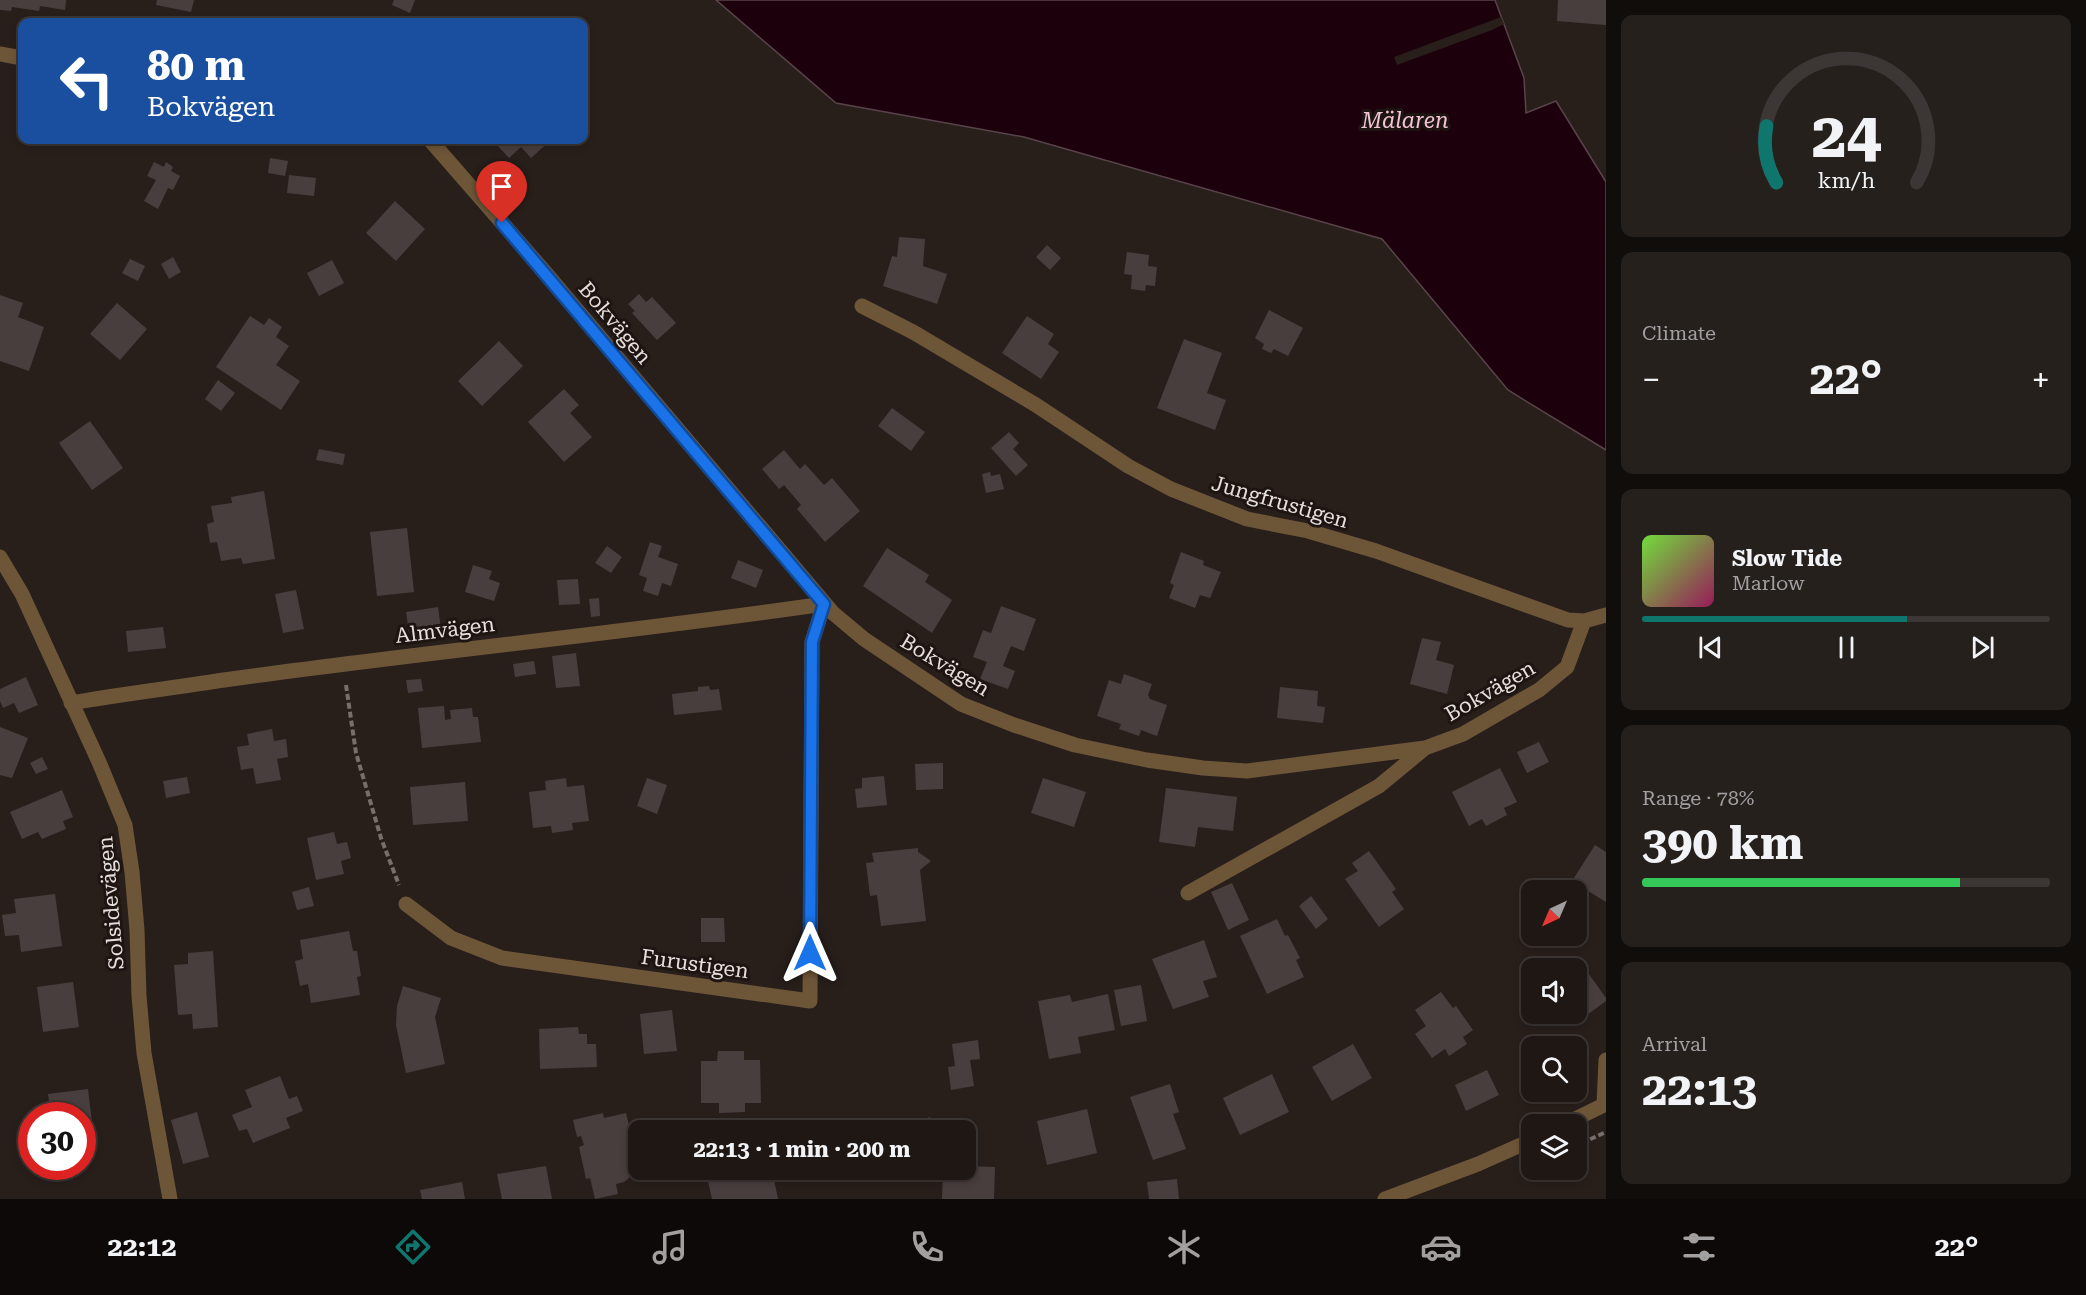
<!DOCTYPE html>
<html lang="en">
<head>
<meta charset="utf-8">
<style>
  body { margin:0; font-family:"Roboto Serif",serif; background:#26201d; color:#f1f3f6; height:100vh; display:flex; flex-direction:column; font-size:22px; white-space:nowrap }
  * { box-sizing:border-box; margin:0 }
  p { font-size:20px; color:#a19fa0 }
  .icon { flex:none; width:33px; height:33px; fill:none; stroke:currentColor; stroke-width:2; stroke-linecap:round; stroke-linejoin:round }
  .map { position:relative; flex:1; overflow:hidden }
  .drawer { display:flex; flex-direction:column; gap:15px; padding:15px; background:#100d0b; width:480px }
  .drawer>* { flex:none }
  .banner { position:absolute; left:18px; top:18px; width:570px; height:126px; border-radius:12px; box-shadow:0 3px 9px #0003,0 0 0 2px #3c3634; background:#1a4fa0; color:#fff; overflow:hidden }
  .needle { width:39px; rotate:224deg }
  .controls { position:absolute; left:1521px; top:880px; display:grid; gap:12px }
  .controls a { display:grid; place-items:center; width:66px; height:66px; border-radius:12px; background:#1e1714; box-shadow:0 3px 9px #0003,0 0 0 2px #3c3634; font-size:30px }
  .speed { position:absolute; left:18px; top:1102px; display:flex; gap:12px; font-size:30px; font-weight:700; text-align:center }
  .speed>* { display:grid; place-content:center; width:78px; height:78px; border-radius:50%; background:#1e1714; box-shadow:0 3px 9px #0003,0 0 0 2px #3c3634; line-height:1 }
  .speed .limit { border:9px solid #d22; background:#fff; color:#111 }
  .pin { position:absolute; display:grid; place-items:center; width:51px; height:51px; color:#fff; margin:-62px -26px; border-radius:50% 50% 50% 0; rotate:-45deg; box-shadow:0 0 6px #0007 }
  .pin .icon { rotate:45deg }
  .me { position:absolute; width:66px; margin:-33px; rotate:0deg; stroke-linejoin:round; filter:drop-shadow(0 0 4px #0008) }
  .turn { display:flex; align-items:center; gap:21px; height:126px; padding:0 30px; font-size:27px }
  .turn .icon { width:78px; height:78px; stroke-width:2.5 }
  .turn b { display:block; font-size:42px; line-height:51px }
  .big { font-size:45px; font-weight:700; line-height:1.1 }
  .drawer .tile { flex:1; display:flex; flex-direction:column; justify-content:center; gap:9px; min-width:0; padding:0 21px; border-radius:12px; background:#26201d }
  .drawer .dial { align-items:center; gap:0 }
  .dial svg { height:156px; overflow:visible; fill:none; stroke:#3c3634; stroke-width:7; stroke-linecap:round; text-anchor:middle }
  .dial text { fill:#f1f3f6; stroke:none }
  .song { display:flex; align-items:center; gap:18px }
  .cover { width:72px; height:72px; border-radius:9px; background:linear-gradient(135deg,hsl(100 70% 55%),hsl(330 70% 35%)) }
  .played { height:6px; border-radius:3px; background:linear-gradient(90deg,#0f766e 65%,#3c3634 65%) }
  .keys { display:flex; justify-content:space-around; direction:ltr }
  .heat { display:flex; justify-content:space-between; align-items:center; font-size:33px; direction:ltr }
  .charge { height:9px; border-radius:4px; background:linear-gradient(90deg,#34c759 78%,#3c3634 0) }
  .trip { position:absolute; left:628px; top:1120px; width:348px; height:60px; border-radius:12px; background:#1e1714; box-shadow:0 3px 9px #0003,0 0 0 2px #3c3634; font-weight:700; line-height:60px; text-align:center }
  .tabs { display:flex; height:96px; justify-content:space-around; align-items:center; background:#0c0908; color:#a19fa0 }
  .tabs .icon { width:42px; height:42px }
  .tabs .selected { color:#0f766e }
  .tabs b { font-size:27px; color:#f1f3f6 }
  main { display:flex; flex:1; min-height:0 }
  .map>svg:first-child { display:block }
</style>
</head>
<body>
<main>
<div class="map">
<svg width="1606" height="1199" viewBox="0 0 1606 1199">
  <rect width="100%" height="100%" fill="#281f1b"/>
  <path fill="#1c000c" stroke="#59434b" stroke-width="1.5" d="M716,0H1495L1524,78L1526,113L1556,101L1606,182V450L1508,390L1382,239L1024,137L836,103Z"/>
  <path fill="#281f1b" d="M1501,17L1504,24L1492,30L1397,65L1394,57Z"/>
  <path fill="#493e3e" d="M0,0H66L65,10L40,6L39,11L12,7L11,11L0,10Z
    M157,0H194L191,12L156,5Z
    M394,0H415L410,13L392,5Z
    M1558,0H1606V25L1557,21Z
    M505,140H551L531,158L521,147L509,158L498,146Z
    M270,158L288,161L285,176L268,173Z
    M154,162L164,167L166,162L173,167L171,171L180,176L173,190L168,188L158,209L144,201L156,180L147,176Z
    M289,175L316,178L314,196L287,193Z
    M395,201L425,229L396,261L366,233Z
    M899,237L925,239L923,266L947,274L937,304L883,286L892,256L897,257Z
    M1047,245L1061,258L1050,270L1036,257Z
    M1127,252L1149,255L1148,266L1157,267L1155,286L1146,285L1145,291L1131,289L1132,275L1124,274Z
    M173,257L181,272L169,279L161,264Z
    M130,259L145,266L138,281L122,273Z
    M332,260L344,283L319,296L307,273Z
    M639,294L646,302L652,297L676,323L657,340L632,313L635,311L628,304Z
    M0,295L23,303L18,317L44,327L29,371L0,361Z
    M117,303L147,329L120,360L90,334Z
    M1269,310L1303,328L1288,356L1274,349L1271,353L1262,349L1264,344L1255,338Z
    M250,316L264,325L269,318L282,327L276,337L289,346L276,365L300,381L281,410L216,367Z
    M1027,316L1054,334L1048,344L1059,352L1041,379L1002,353Z
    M1184,339L1222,353L1207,393L1226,400L1215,430L1157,408Z
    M499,341L523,366L482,406L458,381Z
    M218,380L235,393L221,411L205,399Z
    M564,389L579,405L570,413L592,437L564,462L528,422Z
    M892,408L925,432L911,451L878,426Z
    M90,421L123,468L92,490L59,443Z
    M1009,432L1019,443L1013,449L1028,465L1016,476L991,448Z
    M319,449L345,454L343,465L316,460Z
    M784,450L800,469L805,464L824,485L832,478L860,511L825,542L797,509L801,505L784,485L779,489L762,469Z
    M990,472L991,476L1000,474L1004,489L986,493L982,474Z
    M264,491L275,559L243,564L241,558L221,561L217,542L210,543L207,524L214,522L211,506L232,503L231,497Z
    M407,528L414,592L377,596L370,532Z
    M650,542L662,546L658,557L678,564L671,586L662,583L658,596L643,591L647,578L639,575Z
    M607,546L622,557L611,573L595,563Z
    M887,548L929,575L925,582L952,600L932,633L863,586Z
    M1181,552L1204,561L1203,565L1221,572L1210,598L1200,595L1195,608L1169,598L1174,585L1170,583Z
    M738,560L763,570L756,588L731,578Z
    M473,565L492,571L489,579L500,583L494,601L465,592Z
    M578,579L580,604L559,605L557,580Z
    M296,590L304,629L283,633L275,594Z
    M599,598L600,616L591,617L589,599Z
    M1001,606L1036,619L1024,651L1011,646L1003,666L1015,671L1008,689L980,679L987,662L973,657L983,630L991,633Z
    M438,607L441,629L409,633L406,612Z
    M163,627L166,648L128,652L126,631Z
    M1422,638L1441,642L1436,660L1454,665L1447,694L1410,684Z
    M576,653L580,686L556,688L552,656Z
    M534,661L536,674L515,677L513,664Z
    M1124,674L1152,684L1148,695L1150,699L1167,705L1157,736L1141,730L1139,736L1119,729L1121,724L1097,716L1109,680L1121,684Z
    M26,677L38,705L19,713L14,703L3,708L0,701V689Z
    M421,679L423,691L408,693L406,680Z
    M709,686L710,690L719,689L722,710L674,715L672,694L698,691V687Z
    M1280,687L1318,691L1317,706L1325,707L1323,723L1277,718Z
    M444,706L445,720L451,719L450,710L472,708L473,717H478L481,742L422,748L418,708Z
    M0,727L28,738L12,778L0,775Z
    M272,729L274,741L286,739L288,757L277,759L281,780L256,784L253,768L241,770L237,747L249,745L247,734Z
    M1539,742L1549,762L1527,773L1517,752Z
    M42,757L48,769L36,774L30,763Z
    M943,763V789L916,790L915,764Z
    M1500,768L1517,802L1504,808L1507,815L1486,826L1482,819L1469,826L1452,792Z
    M884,776L887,805L857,808L855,789L862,788V778Z
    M187,777L190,793L166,798L163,781Z
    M566,778L567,787L584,785L589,821L572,823L573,830L552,833L551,826L533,828L529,792L546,790L545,781Z
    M647,778L667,785L657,814L637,806Z
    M1043,778L1086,792L1074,827L1031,813Z
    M465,782L468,821L413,825L410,787Z
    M1166,788L1237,797L1233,831L1198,827L1195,847L1159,842Z
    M62,790L73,817L63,821L66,829L42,839L38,832L22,839L10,812Z
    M334,832L337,844L347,842L351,858L341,861L344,874L316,880L307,838Z
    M1595,845L1606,852V902L1572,881Z
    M918,848V852L931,861L920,870L926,921L881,926L877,895L870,896L866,863L874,862L872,853Z
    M1369,851L1396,889L1392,892L1404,909L1379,927L1345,879L1358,871L1352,863Z
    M1232,883L1249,920L1228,930L1211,892Z
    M309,887L314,906L297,910L292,892Z
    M55,894L62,946L21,952L19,935L5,936L2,915L16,913L14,899Z
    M1311,896L1328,919L1316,929L1299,906Z
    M701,918H724L725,942H701Z
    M1277,919L1285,936L1288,935L1300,958L1296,960L1304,977L1267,994L1240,936Z
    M349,931L353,951H357L361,976L357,977L360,995L311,1003L308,984L300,986L295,961L303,959L300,940Z
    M1204,940L1217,977L1203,981L1209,997L1173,1009L1152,959Z
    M213,951L218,1027L193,1029L192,1014L178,1015L174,965L188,964V953Z
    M1586,970L1606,998V1001L1583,1018L1576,1009V977Z
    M73,982L79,1027L43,1032L37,987Z
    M1141,985L1147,1021L1121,1026L1114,990Z
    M403,986L441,998L435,1017L445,1064L406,1073L396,1025L397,1006Z
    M1441,992L1453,1008L1456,1006L1473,1030L1463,1037L1467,1044L1449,1056L1445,1049L1432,1058L1415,1034L1426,1026L1415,1010Z
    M1108,994L1115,1030L1078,1037L1081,1053L1049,1059L1038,1001L1070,995L1072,1002Z
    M672,1010L677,1051L644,1054L640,1014Z
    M578,1027L579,1034H587V1044H596L597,1067L540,1069L539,1029Z
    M978,1040L980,1059L970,1060L974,1086L951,1090L948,1067L955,1066L952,1044Z
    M1353,1044L1372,1078L1332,1101L1312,1067Z
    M718,1051H744V1060H760L761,1103H745V1112L719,1113V1103H701V1061H717Z
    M1487,1070L1499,1095L1466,1111L1455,1085Z
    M1272,1074L1289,1112L1240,1135L1223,1098Z
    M280,1076L289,1099L297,1096L303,1111L286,1118L290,1128L253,1143L247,1129L239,1131L232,1115L252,1107L245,1090Z
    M1170,1084L1179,1112L1173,1114L1186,1149L1153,1160L1130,1097Z
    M88,1089L95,1147L82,1149V1116H51L48,1094Z
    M1087,1109L1097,1153L1047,1165L1037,1121Z
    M197,1112L209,1157L183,1164L171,1120Z
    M603,1113L604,1118L626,1113L630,1130L637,1129L639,1148L632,1150L635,1162L630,1163L629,1178L624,1182L616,1184L618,1194L595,1199L590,1178L586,1179L579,1147L584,1145L581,1136L577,1137L573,1120Z
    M930,1117L935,1131H902L900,1127Z
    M546,1166L552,1199H502L497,1174Z
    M966,1166L995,1167L994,1199H942L943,1170H966Z
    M744,1170H772L778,1199H712L707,1177Z
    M1177,1179L1179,1199H1149L1147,1182Z
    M462,1182L465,1199H422L420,1190Z"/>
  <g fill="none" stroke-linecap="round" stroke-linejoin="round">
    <path stroke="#776f6c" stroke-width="4" stroke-dasharray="6 3" stroke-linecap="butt" d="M346,685L356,753L381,838L399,885
      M1582,1143L1606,1132"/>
    <path stroke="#6d5538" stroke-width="15" d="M0,54L22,58
      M430,140L544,271L833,613L864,639L961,704L1014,725L1075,745L1147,760L1203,768L1247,771L1425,748L1463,734L1539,690L1567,667L1584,621
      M862,306L913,332L1036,405L1128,466L1171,489L1247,519L1308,531L1376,551L1568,620L1584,621L1606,615
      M0,557L22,594L99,762L125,825L132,872L137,930L139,996L144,1053L170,1199
      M71,703C122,694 173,688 224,680C424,652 624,633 824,604L812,642L810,1001L502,958L451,938L406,904
      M1188,893L1379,786L1425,748
      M1604,1105L1606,1060
      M1563,1125L1606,1104
      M1385,1199L1478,1164L1532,1140"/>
  </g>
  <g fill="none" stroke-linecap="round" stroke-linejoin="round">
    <defs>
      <path id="route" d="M502,223L824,604L812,642L810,953"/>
    </defs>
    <use href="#route" stroke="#114b97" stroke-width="15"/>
    <use href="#route" stroke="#1a73e8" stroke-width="10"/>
  </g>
  <g text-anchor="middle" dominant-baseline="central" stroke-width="6" stroke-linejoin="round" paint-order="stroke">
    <g font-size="21" fill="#e6e0dd" stroke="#1e1512">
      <text transform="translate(615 323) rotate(50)">Bokvägen</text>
      <text transform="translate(1280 502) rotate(16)">Jungfrustigen</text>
      <text transform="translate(445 630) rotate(-7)">Almvägen</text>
      <text transform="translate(945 665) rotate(31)">Bokvägen</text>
      <text transform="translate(1490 691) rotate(-30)">Bokvägen</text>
      <text transform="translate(111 903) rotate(-95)">Solsidevägen</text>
      <text transform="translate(695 964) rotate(8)">Furustigen</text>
    </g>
    <g font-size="22" font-style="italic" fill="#f2c3d6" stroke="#1e1512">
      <text x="1405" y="120">Mälaren</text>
    </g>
  </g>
</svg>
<div class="controls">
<a><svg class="needle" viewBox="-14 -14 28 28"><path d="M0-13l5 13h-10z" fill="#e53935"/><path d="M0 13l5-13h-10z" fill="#a19fa0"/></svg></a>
<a><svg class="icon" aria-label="sound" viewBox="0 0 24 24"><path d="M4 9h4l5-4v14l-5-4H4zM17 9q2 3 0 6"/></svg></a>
<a><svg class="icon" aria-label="search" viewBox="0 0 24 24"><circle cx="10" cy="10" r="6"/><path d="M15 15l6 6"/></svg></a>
<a><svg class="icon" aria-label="layers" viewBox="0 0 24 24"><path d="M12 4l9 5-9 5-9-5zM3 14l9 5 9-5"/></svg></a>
</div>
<div class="speed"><div class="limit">30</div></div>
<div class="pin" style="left:502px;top:223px;background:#d93025"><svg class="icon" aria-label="arrive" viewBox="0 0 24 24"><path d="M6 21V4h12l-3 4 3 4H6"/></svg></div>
<svg class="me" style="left:810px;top:953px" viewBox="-20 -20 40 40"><path d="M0-17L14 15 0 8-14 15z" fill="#1a73e8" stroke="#fff" stroke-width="4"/></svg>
<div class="trip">22:13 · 1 min · 200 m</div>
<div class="banner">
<div class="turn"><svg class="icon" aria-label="left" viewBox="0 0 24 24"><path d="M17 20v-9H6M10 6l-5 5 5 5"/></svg><div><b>80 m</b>Bokvägen</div></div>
</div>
</div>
<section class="drawer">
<div class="tile dial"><svg viewBox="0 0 100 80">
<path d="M14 69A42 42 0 1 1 86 69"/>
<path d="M14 69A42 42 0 0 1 9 40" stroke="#0f766e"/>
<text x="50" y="56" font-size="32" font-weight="700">24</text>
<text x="50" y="72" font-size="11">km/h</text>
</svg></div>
<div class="tile"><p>Climate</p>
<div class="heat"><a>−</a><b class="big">22°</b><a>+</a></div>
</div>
<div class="tile">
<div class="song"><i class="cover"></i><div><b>Slow Tide</b><p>Marlow</p></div></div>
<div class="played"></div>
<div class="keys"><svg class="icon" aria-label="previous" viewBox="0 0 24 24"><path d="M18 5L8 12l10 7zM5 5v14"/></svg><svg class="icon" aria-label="pause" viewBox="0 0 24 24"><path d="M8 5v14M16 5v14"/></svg><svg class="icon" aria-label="next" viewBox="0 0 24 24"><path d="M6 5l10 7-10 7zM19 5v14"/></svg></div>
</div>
<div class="tile"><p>Range · 78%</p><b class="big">390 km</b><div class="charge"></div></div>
<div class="tile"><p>Arrival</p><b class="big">22:13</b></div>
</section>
</main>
<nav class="tabs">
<b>22:12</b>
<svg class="icon selected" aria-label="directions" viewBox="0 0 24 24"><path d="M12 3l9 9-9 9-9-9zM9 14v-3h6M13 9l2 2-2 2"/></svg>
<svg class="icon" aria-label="music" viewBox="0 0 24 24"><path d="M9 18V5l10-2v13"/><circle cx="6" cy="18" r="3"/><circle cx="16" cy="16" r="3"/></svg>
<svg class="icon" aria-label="phone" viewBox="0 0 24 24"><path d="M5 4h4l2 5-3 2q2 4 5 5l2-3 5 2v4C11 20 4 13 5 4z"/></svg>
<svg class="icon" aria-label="climate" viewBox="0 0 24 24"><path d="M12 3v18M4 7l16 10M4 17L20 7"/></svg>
<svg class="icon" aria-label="car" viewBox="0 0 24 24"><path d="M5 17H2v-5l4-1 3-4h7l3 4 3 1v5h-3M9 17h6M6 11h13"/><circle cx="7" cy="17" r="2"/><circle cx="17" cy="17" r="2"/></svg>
<svg class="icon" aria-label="filters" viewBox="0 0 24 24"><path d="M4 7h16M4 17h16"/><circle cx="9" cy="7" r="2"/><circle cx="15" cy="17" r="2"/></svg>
<b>22°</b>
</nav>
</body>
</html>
